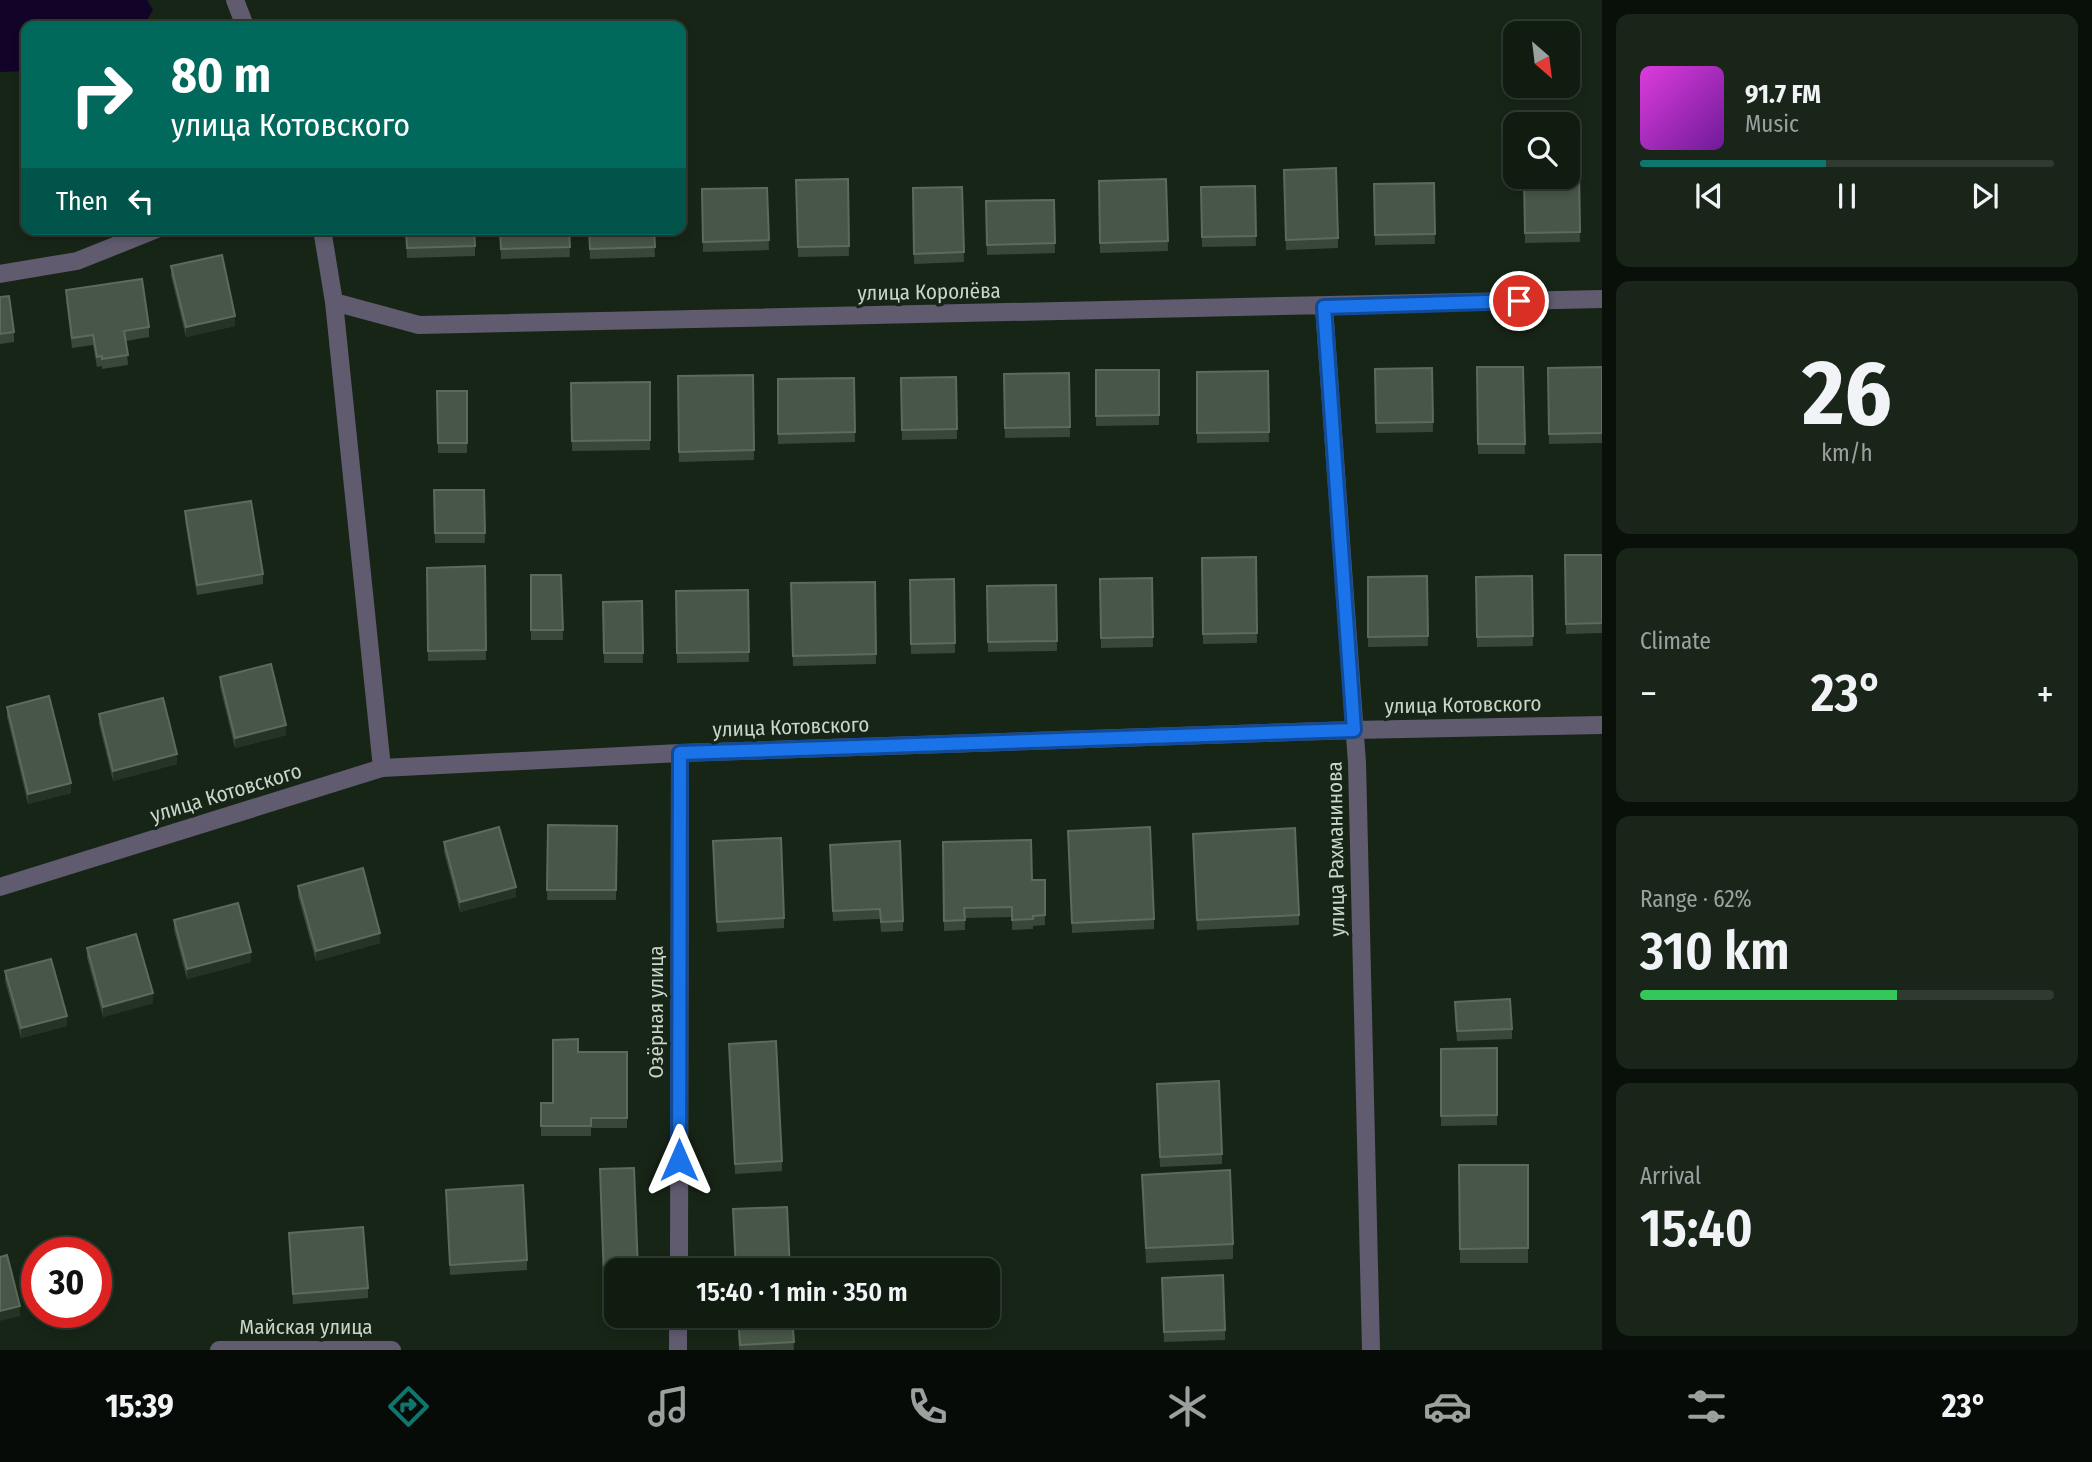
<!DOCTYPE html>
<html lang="en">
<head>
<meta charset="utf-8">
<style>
  body { margin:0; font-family:"Fira Sans Condensed",sans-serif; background:#1a251a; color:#f1f3f6; height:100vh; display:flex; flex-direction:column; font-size:26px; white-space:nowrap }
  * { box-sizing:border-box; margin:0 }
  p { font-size:23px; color:#9ca19f }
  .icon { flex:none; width:38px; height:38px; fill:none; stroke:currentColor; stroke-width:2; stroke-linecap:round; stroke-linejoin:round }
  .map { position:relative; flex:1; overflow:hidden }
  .panel { display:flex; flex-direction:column; gap:14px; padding:14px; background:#090f09; width:490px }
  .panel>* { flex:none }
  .guide { position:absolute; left:21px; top:21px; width:665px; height:214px; border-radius:14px; box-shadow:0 4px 10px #0003,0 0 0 2px #303a31; background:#00695c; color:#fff; overflow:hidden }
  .needle { width:46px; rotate:152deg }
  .tools { position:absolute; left:1503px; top:21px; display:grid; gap:14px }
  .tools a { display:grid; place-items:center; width:77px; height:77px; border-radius:14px; background:#111c11; box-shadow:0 4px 10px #0003,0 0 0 2px #303a31; font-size:35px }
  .speed { position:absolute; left:21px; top:1237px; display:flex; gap:14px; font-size:35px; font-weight:700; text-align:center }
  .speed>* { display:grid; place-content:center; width:91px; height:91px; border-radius:50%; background:#111c11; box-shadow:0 4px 10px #0003,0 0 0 2px #303a31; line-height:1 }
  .speed .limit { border:10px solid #d22; background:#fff; color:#111 }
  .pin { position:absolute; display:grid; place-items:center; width:60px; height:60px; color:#fff; margin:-30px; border:4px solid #fff; border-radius:50%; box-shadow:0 2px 7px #0007 }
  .me { position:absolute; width:77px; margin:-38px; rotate:0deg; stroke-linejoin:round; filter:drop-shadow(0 0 5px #0008) }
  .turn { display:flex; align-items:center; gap:24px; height:147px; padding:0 35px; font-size:32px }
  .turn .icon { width:91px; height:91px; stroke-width:2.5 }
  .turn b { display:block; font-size:49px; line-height:60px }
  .then { display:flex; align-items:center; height:66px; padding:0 35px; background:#0003; gap:14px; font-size:26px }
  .big { font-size:52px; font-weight:600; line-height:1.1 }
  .panel .card { flex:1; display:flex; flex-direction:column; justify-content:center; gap:10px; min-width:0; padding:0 24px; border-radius:14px; background:#1a251a }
  .panel .dial { align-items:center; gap:0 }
  .dial b { font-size:91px; line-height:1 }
  .song { display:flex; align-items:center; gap:21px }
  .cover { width:84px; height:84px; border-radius:10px; background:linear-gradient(135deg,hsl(300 70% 55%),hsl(280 70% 35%)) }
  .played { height:7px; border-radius:4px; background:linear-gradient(90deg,#0f766e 45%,#303a31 45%) }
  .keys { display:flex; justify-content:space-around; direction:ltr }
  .heat { display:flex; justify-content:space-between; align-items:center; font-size:38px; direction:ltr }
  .charge { height:10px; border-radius:5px; background:linear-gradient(90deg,#34c759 62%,#303a31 0) }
  .trip { position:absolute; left:604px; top:1258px; width:396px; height:70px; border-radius:14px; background:#111c11; box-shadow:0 4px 10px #0003,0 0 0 2px #303a31; font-weight:600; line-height:70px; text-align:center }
  .tabs { display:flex; height:112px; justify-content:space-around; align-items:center; background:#070b07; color:#9ca19f }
  .tabs .icon { width:49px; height:49px }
  .tabs .current { color:#0f766e }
  .tabs b { font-size:32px; color:#f1f3f6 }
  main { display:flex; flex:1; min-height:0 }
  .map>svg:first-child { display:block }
</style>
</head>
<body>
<main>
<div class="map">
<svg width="1602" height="1350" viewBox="0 0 1602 1350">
  <rect width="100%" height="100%" fill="#172517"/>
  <path fill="#120428" d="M0,0H147L153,10L143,26H26V71L0,72Z"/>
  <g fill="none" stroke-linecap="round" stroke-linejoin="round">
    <path stroke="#605b6f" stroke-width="18" d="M235,0L245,26
      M322,229L334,302L419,325L1602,299
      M0,274L77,261L157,229
      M334,302L382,768
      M1324,307L1357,763L1371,1350
      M0,887L382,768L680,753L1354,730L1602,725
      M679,1270L680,753
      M219,1350H392
      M678,1350V1316"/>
  </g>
  <path fill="#384738" d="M1579,167L1580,242L1525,243L1524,177Z
    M1336,168L1338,248L1286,250L1284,170Z
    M848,179L849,256L798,257L796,180Z
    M1166,179L1168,251L1100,253L1099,181Z
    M1434,183L1435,244L1375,245L1374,184Z
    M1255,186L1256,246L1202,247L1201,187Z
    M962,187L964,262L914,264L913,188Z
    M767,188L769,250L703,252L702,189Z
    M1054,200L1055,253L987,255L986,201Z
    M406,229L475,246V256L407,258Z
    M500,229H569L570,257L501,259Z
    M589,229H654L655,257L590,259Z
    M171,266L235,326L186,337L171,276Z
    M66,290L149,327V337L126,341L128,365L102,369V366L97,367L93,345L72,348L66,300Z
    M0,297L14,332V342L0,344Z
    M1477,367H1523L1525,454H1478Z
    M1602,367V443L1549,444L1548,368Z
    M1432,368L1433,432L1376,433L1375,369Z
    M1096,370H1159V425L1096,426Z
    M1268,371L1269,442L1197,443V372Z
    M1069,373L1070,437L1005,438L1004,374Z
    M753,375L754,460L679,462L678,376Z
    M956,377L957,439L902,440L901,378Z
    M854,378L855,442L778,444V379Z
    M650,382V450L572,451L571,383Z
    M437,391H467V453H438Z
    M434,490H484L485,543H435Z
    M185,511L263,574V584L197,595L185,521Z
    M1565,555H1602V633L1566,634Z
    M1256,557L1257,643L1203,644L1202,558Z
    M485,566L486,660L428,661L427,568Z
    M531,575H561L563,640H531Z
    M1427,576L1428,646L1368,647V577Z
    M1532,576L1533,646L1477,647L1476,577Z
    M1152,578L1153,647L1101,648L1100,579Z
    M954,579L955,653L911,654L910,580Z
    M875,582L876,664L793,666L791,583Z
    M1056,585L1057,651L988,652L987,586Z
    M748,590L749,662L677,663L676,591Z
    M642,601L643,663H604L603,602Z
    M220,677L286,735L235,748L220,687Z
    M7,707L71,793L28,804L7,717Z
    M99,714L177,764L113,781L99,724Z
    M548,825L617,826L616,900H547Z
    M1068,841L1154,919V929L1072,933Z
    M444,842L516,897L460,912L444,852Z
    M943,842L1032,880H1045V925L1033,926V929L1012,930V917L965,918V930L944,931Z
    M1193,844L1299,915V925L1197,930Z
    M713,851L784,918V928L717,932Z
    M830,855L903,921V931L881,932L880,919L833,921Z
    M298,886L380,943L316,961L298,896Z
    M174,920L251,962L187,979L174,930Z
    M87,948L153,1003L103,1017L87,958Z
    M5,971L67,1026L21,1038L5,981Z
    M1455,1012L1512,1029V1039L1457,1041Z
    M1497,1048V1125L1441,1126V1049Z
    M578,1052H627V1128H591V1136H541V1103H553Z
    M729,1054L782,1161V1171L735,1174Z
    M1157,1094L1222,1154V1164L1160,1167Z
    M1459,1165H1528V1263H1460Z
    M600,1169L616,1270V1289L604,1290Z
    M1142,1175L1233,1244V1259L1146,1263Z
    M446,1190L527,1260V1270L450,1275Z
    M289,1233L368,1288V1298L293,1304Z
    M1162,1278L1225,1330V1340L1164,1342Z
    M738,1316H792L794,1350H739Z"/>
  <path fill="#243324" d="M235,316V326L186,337V327Z
    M286,725V735L235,748V738Z
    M177,754V764L113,781V771Z
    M71,783V793L28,804V794Z
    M516,887V897L460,912V902Z
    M380,933V943L316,961V951Z
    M251,952V962L187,979V969Z
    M153,993V1003L103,1017V1007Z
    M67,1016V1026L21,1038V1028Z
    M20,1306V1316L0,1321V1311Z"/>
  <path fill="#485648" stroke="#5c6a5c" stroke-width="2" d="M1579,167L1580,232L1525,233L1524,177H1568V168Z
    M1336,168L1338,238L1286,240L1284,170Z
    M848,179L849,246L798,247L796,180Z
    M1166,179L1168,241L1100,243L1099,181Z
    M1434,183L1435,234L1375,235L1374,184Z
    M1255,186L1256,236L1202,237L1201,187Z
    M962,187L964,252L914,254L913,188Z
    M767,188L769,240L703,242L702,189Z
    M1054,200L1055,243L987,245L986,201Z
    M406,229H474L475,246L407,248Z
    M500,229H569L570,247L501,249Z
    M589,229H654L655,247L590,249Z
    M222,255L235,316L186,327L171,266Z
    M142,279L149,327L124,331L128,355L102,359V356L97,357L93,335L72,338L66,290Z
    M9,296L14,332L0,334V297Z
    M1477,367H1523L1525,444H1478Z
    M1602,367V433L1549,434L1548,368Z
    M1432,368L1433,422L1376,423L1375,369Z
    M1096,370H1159V415L1096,416Z
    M1268,371L1269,432L1197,433V372Z
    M1069,373L1070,427L1005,428L1004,374Z
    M753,375L754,450L679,452L678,376Z
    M956,377L957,429L902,430L901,378Z
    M854,378L855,432L778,434V379Z
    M650,382V440L572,441L571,383Z
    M437,391H467V443H438Z
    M434,490H484L485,533H435Z
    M251,501L263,574L197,585L185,511Z
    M1565,555H1602V623L1566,624Z
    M1256,557L1257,633L1203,634L1202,558Z
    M485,566L486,650L428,651L427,568Z
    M531,575H561L563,630H531Z
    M1427,576L1428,636L1368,637V577Z
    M1532,576L1533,636L1477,637L1476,577Z
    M1152,578L1153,637L1101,638L1100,579Z
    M954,579L955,643L911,644L910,580Z
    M875,582L876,654L793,656L791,583Z
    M1056,585L1057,641L988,642L987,586Z
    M748,590L749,652L677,653L676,591Z
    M642,601L643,653H604L603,602Z
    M271,664L286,725L235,738L220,677Z
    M49,696L71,783L28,794L7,707Z
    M163,698L177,754L113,771L99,714Z
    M548,825L617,826L616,890H547Z
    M499,827L516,887L460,902L444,842Z
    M1150,827L1154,919L1072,923L1068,831Z
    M1295,828L1299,915L1197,920L1193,834Z
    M781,838L784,918L717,922L713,841Z
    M1031,840L1032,880H1045V915L1033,916V919L1012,920V907L964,908L965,920L944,921L943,842Z
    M900,841L903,921L881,922L880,909L833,911L830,845Z
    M363,868L380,933L316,951L298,886Z
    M238,903L251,952L187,969L174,920Z
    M136,934L153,993L103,1007L87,948Z
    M51,959L67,1016L21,1028L5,971Z
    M1510,999L1512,1029L1457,1031L1455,1002Z
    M578,1039V1052H627V1118H591V1126H541V1103H553V1040Z
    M776,1041L782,1161L735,1164L729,1044Z
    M1497,1048V1115L1441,1116V1049Z
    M1219,1081L1222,1154L1160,1157L1157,1084Z
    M1459,1165H1528V1248L1460,1249Z
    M634,1168L638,1270H616V1279L604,1280L600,1169Z
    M1230,1170L1233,1244L1146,1248L1142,1175Z
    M523,1185L527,1260L450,1265L446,1190Z
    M787,1207L790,1270H736L733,1209Z
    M363,1227L368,1288L293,1294L289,1233Z
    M7,1255L20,1306L0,1311V1257Z
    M1223,1275L1225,1330L1164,1332L1162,1278Z
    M738,1316H792L794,1342L740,1345Z"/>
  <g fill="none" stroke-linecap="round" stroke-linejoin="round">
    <defs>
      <path id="route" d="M679,1160L680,753L1354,730L1324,307L1519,301"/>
    </defs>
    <use href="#route" stroke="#114b97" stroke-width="18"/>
    <use href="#route" stroke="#1a73e8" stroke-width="12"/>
  </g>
  <g text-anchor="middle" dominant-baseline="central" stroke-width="7" stroke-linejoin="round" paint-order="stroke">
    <g font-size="21" fill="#cbd4ca" stroke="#172517">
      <text transform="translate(929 292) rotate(-1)">улица Королёва</text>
      <text transform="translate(1463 705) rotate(-1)">улица Котовского</text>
      <text transform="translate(791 727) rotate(-2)">улица Котовского</text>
      <text transform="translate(226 793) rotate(-17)">улица Котовского</text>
      <text transform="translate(1336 849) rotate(-91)">улица Рахманинова</text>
      <text transform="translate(656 1012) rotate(-90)">Озёрная улица</text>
      <text x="306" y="1327">Майская улица</text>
    </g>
  </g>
</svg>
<div class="tools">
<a><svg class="needle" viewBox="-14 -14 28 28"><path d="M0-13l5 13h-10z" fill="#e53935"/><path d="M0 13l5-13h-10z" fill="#9ca19f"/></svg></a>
<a><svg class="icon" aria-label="search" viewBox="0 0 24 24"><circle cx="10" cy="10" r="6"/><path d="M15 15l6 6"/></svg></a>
</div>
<div class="speed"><div class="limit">30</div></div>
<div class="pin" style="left:1519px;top:301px;background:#d93025"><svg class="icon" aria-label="arrive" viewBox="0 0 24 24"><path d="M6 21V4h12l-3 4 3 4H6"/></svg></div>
<svg class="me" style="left:679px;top:1160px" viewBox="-20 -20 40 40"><path d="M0-17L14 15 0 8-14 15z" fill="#1a73e8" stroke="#fff" stroke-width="4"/></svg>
<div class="trip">15:40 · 1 min · 350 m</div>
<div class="guide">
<div class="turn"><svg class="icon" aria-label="right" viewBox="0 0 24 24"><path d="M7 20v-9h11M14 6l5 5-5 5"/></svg><div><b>80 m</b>улица Котовского</div></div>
<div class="then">Then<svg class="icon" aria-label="left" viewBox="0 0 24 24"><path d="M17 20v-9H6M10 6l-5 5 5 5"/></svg></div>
</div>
</div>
<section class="panel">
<div class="card">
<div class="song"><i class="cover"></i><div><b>91.7 FM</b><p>Music</p></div></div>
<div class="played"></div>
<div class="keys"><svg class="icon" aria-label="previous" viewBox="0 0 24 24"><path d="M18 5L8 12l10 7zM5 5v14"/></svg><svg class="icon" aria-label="pause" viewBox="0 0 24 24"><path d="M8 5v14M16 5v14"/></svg><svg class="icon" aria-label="next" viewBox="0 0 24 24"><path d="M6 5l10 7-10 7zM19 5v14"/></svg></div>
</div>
<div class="card dial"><b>26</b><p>km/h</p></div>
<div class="card"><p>Climate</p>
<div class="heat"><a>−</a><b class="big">23°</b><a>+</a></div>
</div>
<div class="card"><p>Range · 62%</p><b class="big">310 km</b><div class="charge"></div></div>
<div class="card"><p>Arrival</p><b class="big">15:40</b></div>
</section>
</main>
<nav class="tabs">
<b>15:39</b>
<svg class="icon current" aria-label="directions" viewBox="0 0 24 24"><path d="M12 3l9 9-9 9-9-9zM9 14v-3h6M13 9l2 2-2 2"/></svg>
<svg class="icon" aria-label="music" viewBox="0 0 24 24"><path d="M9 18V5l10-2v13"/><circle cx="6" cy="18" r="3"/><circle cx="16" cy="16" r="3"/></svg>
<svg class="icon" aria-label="phone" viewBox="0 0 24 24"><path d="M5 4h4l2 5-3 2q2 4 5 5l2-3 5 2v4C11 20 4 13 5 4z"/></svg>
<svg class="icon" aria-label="climate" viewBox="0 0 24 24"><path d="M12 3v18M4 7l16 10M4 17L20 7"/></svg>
<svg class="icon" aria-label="car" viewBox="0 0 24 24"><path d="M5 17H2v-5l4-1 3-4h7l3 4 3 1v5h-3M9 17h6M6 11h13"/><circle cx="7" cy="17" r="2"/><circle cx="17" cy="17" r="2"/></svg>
<svg class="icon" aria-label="filters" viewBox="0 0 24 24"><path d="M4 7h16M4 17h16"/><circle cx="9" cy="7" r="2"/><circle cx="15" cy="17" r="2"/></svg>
<b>23°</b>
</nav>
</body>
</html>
